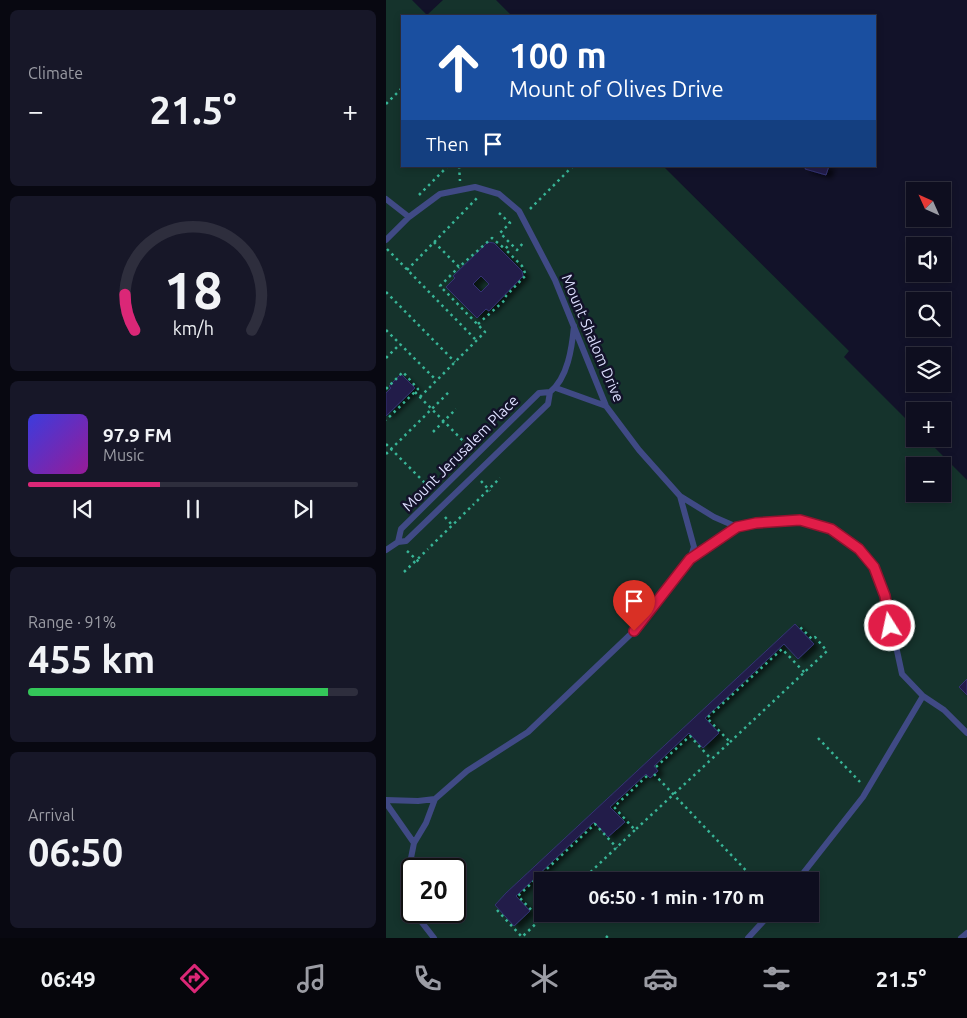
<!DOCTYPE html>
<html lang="en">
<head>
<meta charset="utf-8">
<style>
  body { margin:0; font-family:Ubuntu,sans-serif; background:#171728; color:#f1f3f6; height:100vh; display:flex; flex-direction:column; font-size:19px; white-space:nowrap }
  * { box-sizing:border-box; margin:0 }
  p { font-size:16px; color:#9b9ca4 }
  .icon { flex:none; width:28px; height:28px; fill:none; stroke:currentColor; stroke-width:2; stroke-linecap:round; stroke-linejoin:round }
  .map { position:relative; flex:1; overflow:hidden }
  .panel { display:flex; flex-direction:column; gap:10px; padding:10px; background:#080811; width:386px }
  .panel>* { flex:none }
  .hud { position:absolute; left:15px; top:15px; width:475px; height:152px; border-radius:0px; box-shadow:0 2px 8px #0003,0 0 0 1px #2e2e3d; background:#1a4fa0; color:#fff; overflow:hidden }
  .needle { width:32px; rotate:315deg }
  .buttons { position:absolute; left:520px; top:182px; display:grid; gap:10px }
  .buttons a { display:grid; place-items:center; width:45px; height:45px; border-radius:0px; background:#0e0e1f; box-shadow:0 2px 8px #0003,0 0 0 1px #2e2e3d; font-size:25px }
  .speed { position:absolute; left:15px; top:858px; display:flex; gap:10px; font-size:25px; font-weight:700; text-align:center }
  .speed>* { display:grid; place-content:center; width:65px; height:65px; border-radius:50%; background:#0e0e1f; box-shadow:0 2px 8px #0003,0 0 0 1px #2e2e3d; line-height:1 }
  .speed .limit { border:2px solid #111; border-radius:8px; background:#fff; color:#111 }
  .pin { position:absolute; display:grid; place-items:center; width:42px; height:42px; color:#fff; margin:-51px -21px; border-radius:50% 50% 50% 0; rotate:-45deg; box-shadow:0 0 5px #0007 }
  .pin .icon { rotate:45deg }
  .me { position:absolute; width:55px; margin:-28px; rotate:350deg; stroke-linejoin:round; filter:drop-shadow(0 0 4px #0008) }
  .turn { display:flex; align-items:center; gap:18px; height:105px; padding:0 25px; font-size:22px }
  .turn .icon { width:65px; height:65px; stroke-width:2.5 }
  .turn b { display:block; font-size:35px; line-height:42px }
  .then { display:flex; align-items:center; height:48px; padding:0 25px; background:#0003; gap:10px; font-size:19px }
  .big { font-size:38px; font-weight:700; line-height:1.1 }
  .panel .widget { flex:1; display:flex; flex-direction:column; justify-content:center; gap:8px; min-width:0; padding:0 18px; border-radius:8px; background:#171728 }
  .panel .dial { align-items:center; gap:0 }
  .dial svg { height:130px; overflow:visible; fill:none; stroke:#2e2e3d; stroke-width:7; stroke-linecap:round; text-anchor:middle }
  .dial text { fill:#f1f3f6; stroke:none }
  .song { display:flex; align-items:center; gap:15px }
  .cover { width:60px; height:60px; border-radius:8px; background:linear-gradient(135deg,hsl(240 70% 55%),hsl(300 70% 35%)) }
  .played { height:5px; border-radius:2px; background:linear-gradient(90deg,#db2777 40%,#2e2e3d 40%) }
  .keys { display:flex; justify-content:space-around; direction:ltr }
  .heat { display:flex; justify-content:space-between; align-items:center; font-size:28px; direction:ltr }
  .charge { height:8px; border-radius:4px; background:linear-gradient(90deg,#34c759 91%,#2e2e3d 0) }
  .trip { position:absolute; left:148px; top:872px; width:285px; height:50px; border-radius:0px; background:#0e0e1f; box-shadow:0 2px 8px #0003,0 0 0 1px #2e2e3d; font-weight:700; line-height:50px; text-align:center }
  .tabs { display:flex; height:80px; justify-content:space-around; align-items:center; background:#06060c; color:#9b9ca4 }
  .tabs .icon { width:35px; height:35px }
  .tabs .selected { color:#db2777 }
  .tabs b { font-size:22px; color:#f1f3f6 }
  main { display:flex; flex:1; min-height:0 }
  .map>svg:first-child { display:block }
</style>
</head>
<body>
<main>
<section class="panel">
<div class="widget"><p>Climate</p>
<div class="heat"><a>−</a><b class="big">21.5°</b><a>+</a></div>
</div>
<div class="widget dial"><svg viewBox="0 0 100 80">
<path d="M14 69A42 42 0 1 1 86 69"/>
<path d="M14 69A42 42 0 0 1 8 47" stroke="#db2777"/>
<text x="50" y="56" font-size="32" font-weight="700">18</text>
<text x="50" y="72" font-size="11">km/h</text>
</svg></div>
<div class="widget">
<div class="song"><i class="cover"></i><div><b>97.9 FM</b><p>Music</p></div></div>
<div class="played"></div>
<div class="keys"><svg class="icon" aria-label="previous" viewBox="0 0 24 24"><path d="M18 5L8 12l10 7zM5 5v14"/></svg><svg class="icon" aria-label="pause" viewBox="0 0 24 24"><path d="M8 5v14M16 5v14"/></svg><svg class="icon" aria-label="next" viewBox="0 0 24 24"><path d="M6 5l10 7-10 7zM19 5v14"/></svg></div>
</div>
<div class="widget"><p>Range · 91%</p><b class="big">455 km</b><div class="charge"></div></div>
<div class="widget"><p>Arrival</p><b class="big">06:50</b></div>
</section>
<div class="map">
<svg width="581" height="938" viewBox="0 0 581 938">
  <defs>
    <filter id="shadow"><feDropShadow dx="5.5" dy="3" stdDeviation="2.5" flood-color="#0009"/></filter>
  </defs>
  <rect width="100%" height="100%" fill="#121229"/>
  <path fill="#15332c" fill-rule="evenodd" d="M0,0H26L41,15L57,0H110L126,16H16V166H277L463,351L458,357L529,428V439H540L581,480V938H0ZM529,466H556V494H529ZM26,869H69V911H26ZM156,881H424V914H156Z"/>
  <path fill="#201f49" stroke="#343373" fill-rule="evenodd" filter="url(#shadow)" d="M420,166H443L440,175L419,169Z
    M102,242L108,243L136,271L137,276L103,311L100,309L91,318L60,287L69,278L67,276ZM95,276L103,284L95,292L87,284Z
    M15,374L29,388L0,416V393L5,388L3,386Z
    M409,624L428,644L412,659L398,644L319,718L333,733L317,748L303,733L268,766L272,771L264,778L260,774L224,807L239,822L222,837L208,822L130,896L144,911L128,926L109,905L120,893Z
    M581,679V695L573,687Z"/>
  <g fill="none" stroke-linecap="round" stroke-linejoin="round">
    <path stroke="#38b597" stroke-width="2.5" stroke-dasharray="2.5 4" stroke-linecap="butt" d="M0,104L16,88
      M73,166L74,181
      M33,195L62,166
      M144,209L187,166
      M113,213L124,223L114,233L131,250L138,242
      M48,242L73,267L106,238L119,249L124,244
      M1,249L91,341
      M21,270L92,197
      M0,292L69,362
      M92,324L119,300L120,296L140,275L136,266L119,249
      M0,330L50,380
      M0,358L14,344
      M0,389L17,372L32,389L0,420
      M29,392L84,448
      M34,397L99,332L54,286L73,267
      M47,432L70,409
      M0,444L43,487
      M0,454L63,392
      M95,481L104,491
      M91,501L114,478
      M59,517L66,525
      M45,546L88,504
      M21,551L33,562
      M18,572L42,549
      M432,738L474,782
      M344,742L441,651L429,637L426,639L412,625
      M270,767L304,736L325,759
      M268,774L370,881
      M261,776L228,807L249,830L344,742L321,718L396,649L419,673
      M195,881L249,830
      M111,910L136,937L160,914
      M154,919L132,896L209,824L231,848
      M220,936L222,938"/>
    <path stroke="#404a85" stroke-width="6" d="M0,199L23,217
      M0,240L23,217L54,194L89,187L113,194L133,211L169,280L220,406L253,450L294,496L328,517L351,527L370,523L413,520L445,529L473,549L488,567L499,595L516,674L537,696L558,710L581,733
      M170,388L220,406
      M164,392C182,378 186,347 188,326
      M294,496L308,547L304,559
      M0,550L12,542L20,541L162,404L164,392L153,393L15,529L12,542
      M0,800L32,801L49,799
      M0,803L28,843
      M411,881L477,797L537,696
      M26,908L21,893L25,858L28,843L40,823L49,799L81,771L142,732L248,631L304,559L351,527
      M27,911L48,938
      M362,938L384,914
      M575,938L581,933"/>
  </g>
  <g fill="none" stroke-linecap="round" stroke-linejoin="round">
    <defs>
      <path id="route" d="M248,631L304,559L351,527L370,523L414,520L445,529L473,549L488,567L499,596L504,626"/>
    </defs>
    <use href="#route" stroke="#92132f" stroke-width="12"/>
    <use href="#route" stroke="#e11d48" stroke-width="9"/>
  </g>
  <g text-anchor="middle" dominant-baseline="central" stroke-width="5" stroke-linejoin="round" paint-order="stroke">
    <g font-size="15" fill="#dcdefd" stroke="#121229">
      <text transform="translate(207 338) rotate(67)">Mount Shalom Drive</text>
      <text transform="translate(74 453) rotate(-45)">Mount Jerusalem Place</text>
    </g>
  </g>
</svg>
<div class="buttons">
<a><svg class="needle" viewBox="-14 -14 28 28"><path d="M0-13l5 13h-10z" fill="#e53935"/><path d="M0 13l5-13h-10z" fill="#9b9ca4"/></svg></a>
<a><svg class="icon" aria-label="sound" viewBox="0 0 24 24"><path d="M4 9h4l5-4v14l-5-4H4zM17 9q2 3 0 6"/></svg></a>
<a><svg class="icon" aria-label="search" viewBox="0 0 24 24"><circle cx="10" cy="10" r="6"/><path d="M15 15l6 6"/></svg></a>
<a><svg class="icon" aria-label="layers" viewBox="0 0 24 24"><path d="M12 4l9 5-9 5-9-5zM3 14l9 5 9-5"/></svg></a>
<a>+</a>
<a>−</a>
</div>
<div class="speed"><div class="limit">20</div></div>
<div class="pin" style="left:248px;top:631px;background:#d93025"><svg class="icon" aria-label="arrive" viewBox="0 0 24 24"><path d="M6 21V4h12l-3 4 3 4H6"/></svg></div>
<svg class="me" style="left:504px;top:626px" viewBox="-20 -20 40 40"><circle r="17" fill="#e11d48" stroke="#fff" stroke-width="3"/><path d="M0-11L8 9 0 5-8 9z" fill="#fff"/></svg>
<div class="trip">06:50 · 1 min · 170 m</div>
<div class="hud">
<div class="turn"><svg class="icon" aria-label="ahead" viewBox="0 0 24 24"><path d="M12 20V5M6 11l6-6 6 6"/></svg><div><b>100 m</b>Mount of Olives Drive</div></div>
<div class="then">Then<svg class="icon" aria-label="arrive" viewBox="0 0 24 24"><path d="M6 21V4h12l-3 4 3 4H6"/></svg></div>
</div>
</div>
</main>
<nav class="tabs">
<b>06:49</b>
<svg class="icon selected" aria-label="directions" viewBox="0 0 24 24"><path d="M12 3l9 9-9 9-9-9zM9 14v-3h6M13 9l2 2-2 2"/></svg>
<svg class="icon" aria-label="music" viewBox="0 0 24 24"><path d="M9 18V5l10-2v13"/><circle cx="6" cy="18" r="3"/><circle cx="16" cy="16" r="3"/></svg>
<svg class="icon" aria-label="phone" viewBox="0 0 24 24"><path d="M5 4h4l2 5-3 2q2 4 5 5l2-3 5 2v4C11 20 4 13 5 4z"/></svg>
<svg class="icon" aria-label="climate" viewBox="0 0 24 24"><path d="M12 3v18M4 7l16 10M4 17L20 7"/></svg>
<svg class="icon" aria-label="car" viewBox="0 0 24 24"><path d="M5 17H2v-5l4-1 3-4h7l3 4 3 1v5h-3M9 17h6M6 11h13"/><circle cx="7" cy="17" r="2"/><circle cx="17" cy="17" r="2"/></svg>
<svg class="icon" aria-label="filters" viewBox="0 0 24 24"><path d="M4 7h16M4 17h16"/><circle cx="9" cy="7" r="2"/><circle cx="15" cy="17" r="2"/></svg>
<b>21.5°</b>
</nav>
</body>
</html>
